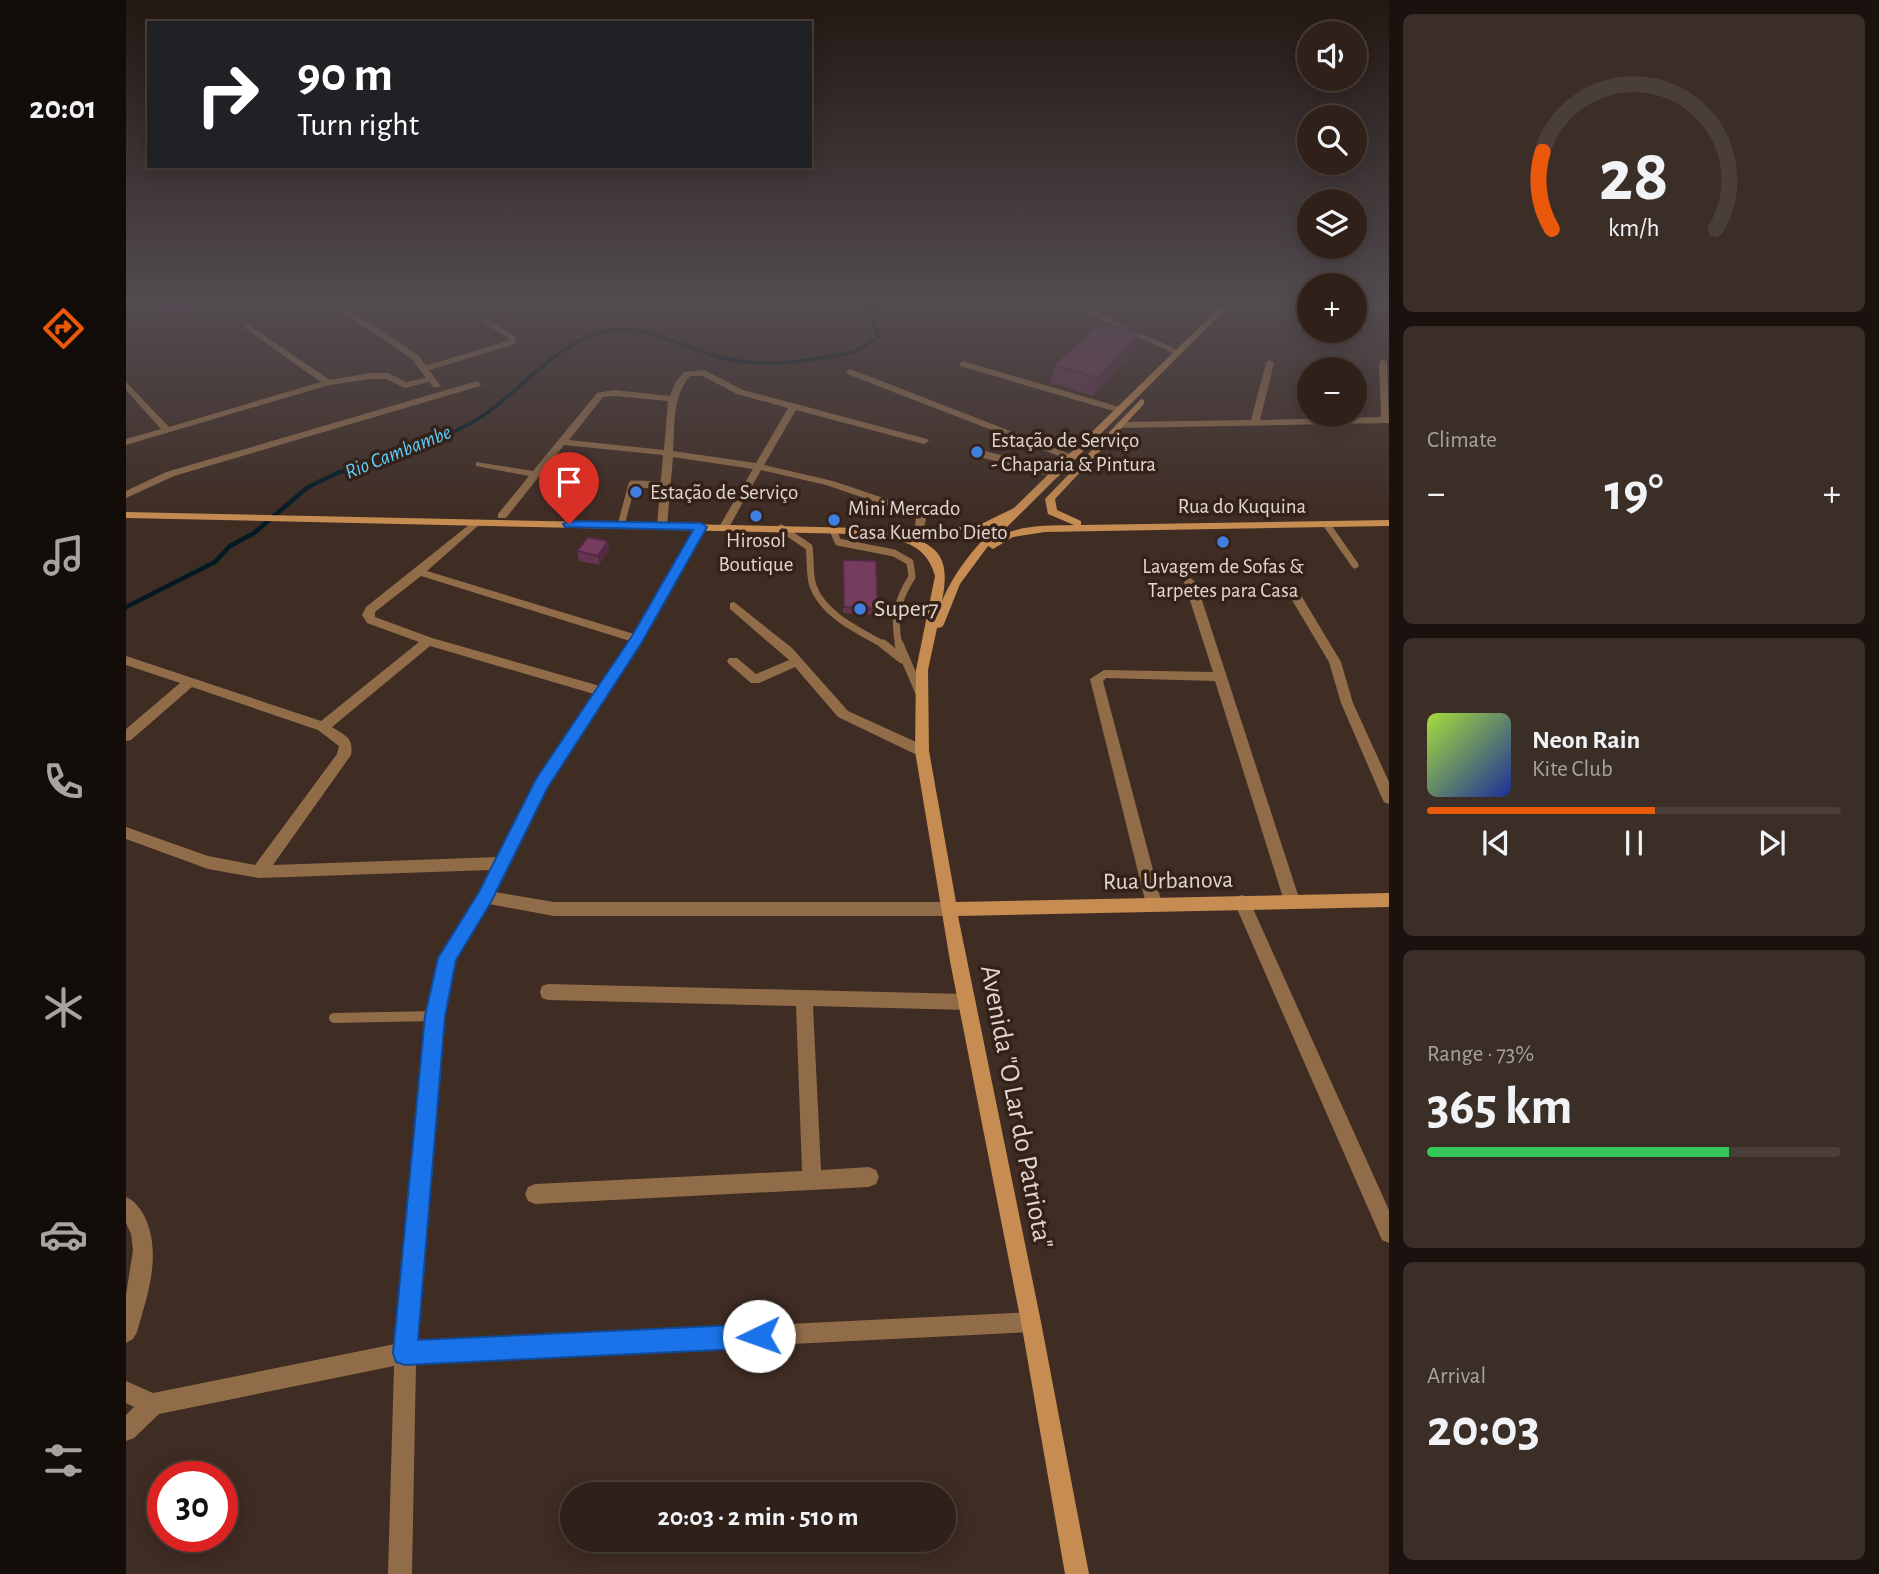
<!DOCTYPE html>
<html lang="en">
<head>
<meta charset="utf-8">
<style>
  body { margin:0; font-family:"Alegreya Sans",sans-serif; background:#3b2e27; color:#f1f3f6; height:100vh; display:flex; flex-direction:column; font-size:26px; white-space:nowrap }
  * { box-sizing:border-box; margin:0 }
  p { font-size:23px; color:#a7a3a2 }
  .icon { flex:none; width:38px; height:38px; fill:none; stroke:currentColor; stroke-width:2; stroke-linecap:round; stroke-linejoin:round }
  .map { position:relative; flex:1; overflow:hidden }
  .panel { display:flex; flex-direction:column; gap:14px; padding:14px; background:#1a120e; width:490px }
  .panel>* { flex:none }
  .top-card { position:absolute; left:21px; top:21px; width:665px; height:147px; border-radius:0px; box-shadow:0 4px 18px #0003,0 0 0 2px #4a3e39; background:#202124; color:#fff; overflow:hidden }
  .controls { position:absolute; left:1171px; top:21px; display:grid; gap:14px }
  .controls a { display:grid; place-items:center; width:70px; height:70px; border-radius:50%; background:#2f211a; box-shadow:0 4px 18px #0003,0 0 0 2px #4a3e39; font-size:35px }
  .speed { position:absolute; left:21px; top:1461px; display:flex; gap:14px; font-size:35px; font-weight:700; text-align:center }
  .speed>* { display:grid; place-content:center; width:91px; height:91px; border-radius:50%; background:#2f211a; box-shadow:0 4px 18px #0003,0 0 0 2px #4a3e39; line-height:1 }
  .speed .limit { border:10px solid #d22; background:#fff; color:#111 }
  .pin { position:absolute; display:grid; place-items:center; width:60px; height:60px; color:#fff; margin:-72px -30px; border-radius:50% 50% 50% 0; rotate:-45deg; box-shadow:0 0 7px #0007 }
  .pin .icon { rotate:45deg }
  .me { position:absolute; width:77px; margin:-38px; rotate:267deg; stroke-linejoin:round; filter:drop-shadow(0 0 5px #0008) }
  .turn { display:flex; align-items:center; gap:24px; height:147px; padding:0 35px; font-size:32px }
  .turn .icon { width:91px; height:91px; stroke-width:2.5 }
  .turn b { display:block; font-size:49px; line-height:60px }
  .big { font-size:52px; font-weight:600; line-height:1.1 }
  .panel .widget { flex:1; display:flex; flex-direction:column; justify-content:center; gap:10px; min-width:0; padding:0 24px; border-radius:10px; background:#3b2e27 }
  .panel .dial { align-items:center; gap:0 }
  .dial svg { height:182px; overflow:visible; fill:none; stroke:#4a3e39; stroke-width:7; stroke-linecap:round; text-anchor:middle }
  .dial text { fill:#f1f3f6; stroke:none }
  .song { display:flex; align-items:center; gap:21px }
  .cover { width:84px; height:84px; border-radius:10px; background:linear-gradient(135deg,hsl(80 70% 55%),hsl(230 70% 35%)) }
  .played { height:7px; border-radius:4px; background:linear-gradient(90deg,#ea580c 55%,#4a3e39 55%) }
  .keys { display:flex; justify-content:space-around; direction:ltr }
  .heat { display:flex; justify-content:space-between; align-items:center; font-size:38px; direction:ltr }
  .charge { height:10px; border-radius:5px; background:linear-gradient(90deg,#34c759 73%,#4a3e39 0) }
  .trip { position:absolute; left:434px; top:1482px; width:396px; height:70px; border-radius:35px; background:#2f211a; box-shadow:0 4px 18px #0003,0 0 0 2px #4a3e39; font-weight:600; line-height:70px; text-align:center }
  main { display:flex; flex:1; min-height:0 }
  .tabs { display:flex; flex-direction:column; width:126px; justify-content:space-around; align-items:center; background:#130d0a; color:#a7a3a2 }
  .tabs .icon { width:49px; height:49px }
  .tabs .on { color:#ea580c }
  .tabs b { font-size:32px; color:#f1f3f6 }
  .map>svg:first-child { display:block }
</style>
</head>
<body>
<main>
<nav class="tabs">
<b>20:01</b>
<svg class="icon on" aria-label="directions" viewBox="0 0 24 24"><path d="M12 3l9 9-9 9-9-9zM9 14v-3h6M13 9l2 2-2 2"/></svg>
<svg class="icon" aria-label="music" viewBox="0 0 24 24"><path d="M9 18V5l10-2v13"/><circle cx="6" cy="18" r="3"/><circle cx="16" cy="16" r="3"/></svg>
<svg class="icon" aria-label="phone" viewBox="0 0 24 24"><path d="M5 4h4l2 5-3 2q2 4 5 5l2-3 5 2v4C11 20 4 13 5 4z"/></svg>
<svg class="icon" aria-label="climate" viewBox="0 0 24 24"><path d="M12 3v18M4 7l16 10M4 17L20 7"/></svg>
<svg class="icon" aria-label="car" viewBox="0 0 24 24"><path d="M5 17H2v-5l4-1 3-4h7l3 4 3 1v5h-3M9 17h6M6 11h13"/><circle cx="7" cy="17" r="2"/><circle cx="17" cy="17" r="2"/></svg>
<svg class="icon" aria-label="filters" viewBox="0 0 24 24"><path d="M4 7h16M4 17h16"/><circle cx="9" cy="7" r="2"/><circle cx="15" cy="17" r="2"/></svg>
</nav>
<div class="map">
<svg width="1263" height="1574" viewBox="0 0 1263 1574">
  <rect width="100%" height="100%" fill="#3f2c23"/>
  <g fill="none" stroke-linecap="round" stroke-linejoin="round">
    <path stroke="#021a24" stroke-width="3.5" d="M272,454C300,444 330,433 355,417C396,391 435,336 487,330C522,326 556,347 589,356C626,367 662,364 699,357C709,355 721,355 730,351C738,347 746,341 753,337L745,316V305L738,301"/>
    <path stroke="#021a24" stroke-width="4.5" d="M0,607L89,562L104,546L128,533L182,487L211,473L277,452"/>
    <path stroke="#916c49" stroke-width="5" d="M298,369L387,342V338L359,321"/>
    <path stroke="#916c49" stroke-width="7" d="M857,454L930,474
      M495,525L506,484L539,485
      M1201,525L1229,565
      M655,528L683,547C685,560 683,574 687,586C698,616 734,631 760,646
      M707,530L712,542L768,553L784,562L786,577C771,600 767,619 773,646"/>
    <path stroke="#916c49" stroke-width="9" d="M757,644L776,659
      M773,644L794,693"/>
    <path stroke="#916c49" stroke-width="10" d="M208,1018L309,1016"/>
    <path fill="#916c49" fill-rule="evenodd" d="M87,301H96L92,303Z
      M200,301H209L292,355L314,385L313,387H307L303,382L279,388L260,379H244L203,385L0,445V439L35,429L0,390V382L43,427L195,382L120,329V325H123L204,380L244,373H262L280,382L300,378L286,359Z
      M934,301H944L1056,352L1049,354Z
      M1228,305L1263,309V313L1228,309Z
      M1257,359L1261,362L1263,423L994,428L989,425L994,422L1125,420L1140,363L1144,360L1148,363L1134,420L1255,417L1253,362Z
      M837,361L997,408L999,410L991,412L834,366L833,364Z
      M724,369L949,456L951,458L943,460L721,374L720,372Z
      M578,370L617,390L801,439L803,441L798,444L670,410L638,465L707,481L793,510L800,519L797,533L793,534L788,531L790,519L785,514L700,485L635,470L602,529H594L593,527L627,469L547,457L541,526L536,529L531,526L537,455L438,445L380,518H372V514L403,476L350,466V462L407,471L471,393L488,390L544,396L549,383L558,372ZM564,376H577L611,394L662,408L630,463L547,451C549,426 546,396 564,376ZM488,396L542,401L538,450L443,440L477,397Z
      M351,381L355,384L354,386L48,476L0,498V491L40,472Z
      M349,520L353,521V525L301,571L508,634L570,527L575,524L580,527L515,642L421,787L369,892L428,902H823L829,904L831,909L829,914L823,916H428L363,904L329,960L317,1016L291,1342L905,1312L912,1315L915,1322L912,1329L905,1332L290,1363L286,1574H262L268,1366L33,1414L8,1438L0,1441V1415L8,1407L0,1403V1381L27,1393L269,1344L301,1016L313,958L365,870L133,878L82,869L0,839V827L82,856L129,865L211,754L213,746L192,730L66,687L5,740L0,741V729L54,683L0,665V656L195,721L293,642L241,623L236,615L240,607ZM295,576L504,641L474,686L306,638L249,617V612ZM304,646L468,694L411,780L372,857L147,865L225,755C228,737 219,736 206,727Z
      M1064,578L1070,582L1174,901L1171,906L1166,908L1161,906L1158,901L1089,681L980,678L977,681L1036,904L1033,909L1028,911L1023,909L1020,904L964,679L978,670L1087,672L1058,582Z
      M1166,586L1170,587L1215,662L1227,703L1263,782V804L1258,802L1256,798L1215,703L1203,662L1160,590Z
      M608,602L666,648L722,711L801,747L803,751L801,755H791L712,717L669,667L633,683H625L603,664L601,661L603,658H611L630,674L663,660L604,609V603Z
      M1116,895L1121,897L1124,902L1263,1210V1243L1256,1240L1108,902L1111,897Z
      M422,984L840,994L846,996L848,1002L846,1008L840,1010L687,1006L695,1170L743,1167L750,1170L753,1177L750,1184L743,1187L409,1204L402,1201L399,1194L402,1187L409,1184L676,1171L670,1006L422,1000L416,998L414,992L416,986Z
      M0,1197C11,1202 17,1212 21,1222C35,1259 21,1296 11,1332L7,1339L0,1343V1295L7,1250L5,1234L0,1223Z"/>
    <path fill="#c68c52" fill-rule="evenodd" d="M1100,301H1108L868,540C891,524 920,526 948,525L922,514L919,499L1015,399L1018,400V404L929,499L931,510L955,521V525L1263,520V526L919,532L887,537L867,549L862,546L834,584L818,624L816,627L811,628L802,670L803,751L830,902L1263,893V907L832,916L915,1322L963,1574H939L895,1322L824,961L789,751L790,670L809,576C799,537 762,538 728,534L0,518V512L736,528L766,532V529L770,528L849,527L888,508ZM870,526C848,548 828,572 816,601C824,560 816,545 774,534L849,533Z"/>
  </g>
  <path fill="#653451" d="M23,301H71L76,310L41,320Z
    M1008,350L967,396L924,382L929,365Z
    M482,541L483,550L473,565L453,561L451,551Z
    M717,560L752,609L751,615L717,613Z"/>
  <path fill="#532a42" d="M71,301L76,310L41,320L36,311Z
    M3,322L8,331L0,333V323Z
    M1014,333L1008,350L967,396L972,378Z
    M482,541L483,550L473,565L472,556Z"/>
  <path fill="#763c5e" stroke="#532a42" stroke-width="2" d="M27,301H71L36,311Z
    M973,322L1014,333L972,378L929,365Z
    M462,537L482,541L472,556L451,551Z
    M717,560L750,561L752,609L718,607Z"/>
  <linearGradient id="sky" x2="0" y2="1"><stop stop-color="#231813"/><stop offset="0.58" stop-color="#524b50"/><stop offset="1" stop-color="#524b50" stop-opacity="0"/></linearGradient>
  <rect width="1263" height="521" fill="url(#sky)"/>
  <path fill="#1a73e8" stroke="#114b97" stroke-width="2" d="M443,521L575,523L581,527L516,642L422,787L365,902L330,960L319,1016L292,1340L633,1324L641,1327L645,1336L641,1344L633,1348L279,1365L270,1362L267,1353L299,1016L312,958L353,892L410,779L506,636L567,530L439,527L437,524Z"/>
  <g fill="#3f7fe0" stroke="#342219" stroke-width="2.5">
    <circle cx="851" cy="452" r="7"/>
    <circle cx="510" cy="492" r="7"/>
    <circle cx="630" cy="516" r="7"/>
    <circle cx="708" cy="520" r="7"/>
    <circle cx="1097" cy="542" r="7"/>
    <circle cx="734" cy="609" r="7"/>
  </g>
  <g text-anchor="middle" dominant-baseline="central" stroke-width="7" stroke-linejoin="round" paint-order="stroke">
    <g font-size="21" fill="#e1d5cf" stroke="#342219" text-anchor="start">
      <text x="865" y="440">Estação de Serviço<tspan x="865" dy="24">- Chaparia &amp; Pintura</tspan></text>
      <text x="524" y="492">Estação de Serviço</text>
      <text x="722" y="508">Mini Mercado<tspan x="722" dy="24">Casa Kuembo Dieto</tspan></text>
      <text x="630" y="540" text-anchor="middle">Hirosol<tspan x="630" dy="24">Boutique</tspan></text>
      <text x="1097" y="566" text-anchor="middle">Lavagem de Sofas &amp;<tspan x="1097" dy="24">Tarpetes para Casa</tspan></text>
    </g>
    <g font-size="21" font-style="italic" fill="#5acffc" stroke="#342219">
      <text transform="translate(272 452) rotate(-22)">Rio Cambambe</text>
    </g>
    <g font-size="21" fill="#e1d5cf" stroke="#342219">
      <text x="1116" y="506">Rua do Kuquina</text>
    </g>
    <g font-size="24" fill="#e1d5cf" stroke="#342219" text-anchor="start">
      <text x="748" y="609">Super7</text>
    </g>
    <g font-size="24" fill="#e1d5cf" stroke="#342219">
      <text transform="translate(1042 881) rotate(-1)">Rua Urbanova</text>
    </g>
    <g font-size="28" fill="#e1d5cf" stroke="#342219">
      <text transform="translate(890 1107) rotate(79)">Avenida "O Lar do Patriota"</text>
    </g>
  </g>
</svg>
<div class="controls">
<a><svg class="icon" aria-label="sound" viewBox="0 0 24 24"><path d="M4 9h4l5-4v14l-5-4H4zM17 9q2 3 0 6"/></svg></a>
<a><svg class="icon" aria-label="search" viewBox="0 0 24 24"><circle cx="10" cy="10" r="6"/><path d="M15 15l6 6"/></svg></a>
<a><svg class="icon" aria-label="layers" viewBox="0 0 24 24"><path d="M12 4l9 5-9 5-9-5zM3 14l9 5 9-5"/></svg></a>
<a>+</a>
<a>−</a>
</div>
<div class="speed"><div class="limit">30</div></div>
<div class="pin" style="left:443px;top:524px;background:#d93025"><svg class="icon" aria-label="arrive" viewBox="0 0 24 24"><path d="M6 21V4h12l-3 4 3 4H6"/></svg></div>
<svg class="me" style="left:633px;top:1336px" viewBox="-20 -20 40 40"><circle r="19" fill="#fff"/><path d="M0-13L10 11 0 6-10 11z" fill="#1a73e8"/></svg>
<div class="trip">20:03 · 2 min · 510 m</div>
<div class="top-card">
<div class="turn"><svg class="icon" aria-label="right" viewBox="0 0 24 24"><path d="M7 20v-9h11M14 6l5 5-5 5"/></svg><div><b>90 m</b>Turn right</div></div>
</div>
</div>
<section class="panel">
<div class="widget dial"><svg viewBox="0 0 100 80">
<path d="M14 69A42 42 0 1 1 86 69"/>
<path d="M14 69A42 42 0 0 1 10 35" stroke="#ea580c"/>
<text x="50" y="56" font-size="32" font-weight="700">28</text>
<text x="50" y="72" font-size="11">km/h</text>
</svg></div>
<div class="widget"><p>Climate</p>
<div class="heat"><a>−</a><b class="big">19°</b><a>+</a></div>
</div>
<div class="widget">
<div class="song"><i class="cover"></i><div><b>Neon Rain</b><p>Kite Club</p></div></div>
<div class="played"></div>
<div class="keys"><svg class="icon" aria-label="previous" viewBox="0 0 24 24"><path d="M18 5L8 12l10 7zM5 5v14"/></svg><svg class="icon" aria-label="pause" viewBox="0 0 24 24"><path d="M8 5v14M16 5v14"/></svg><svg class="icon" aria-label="next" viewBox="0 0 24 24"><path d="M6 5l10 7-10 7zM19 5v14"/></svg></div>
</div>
<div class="widget"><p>Range · 73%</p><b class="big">365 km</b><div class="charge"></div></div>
<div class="widget"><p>Arrival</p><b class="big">20:03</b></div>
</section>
</main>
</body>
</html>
